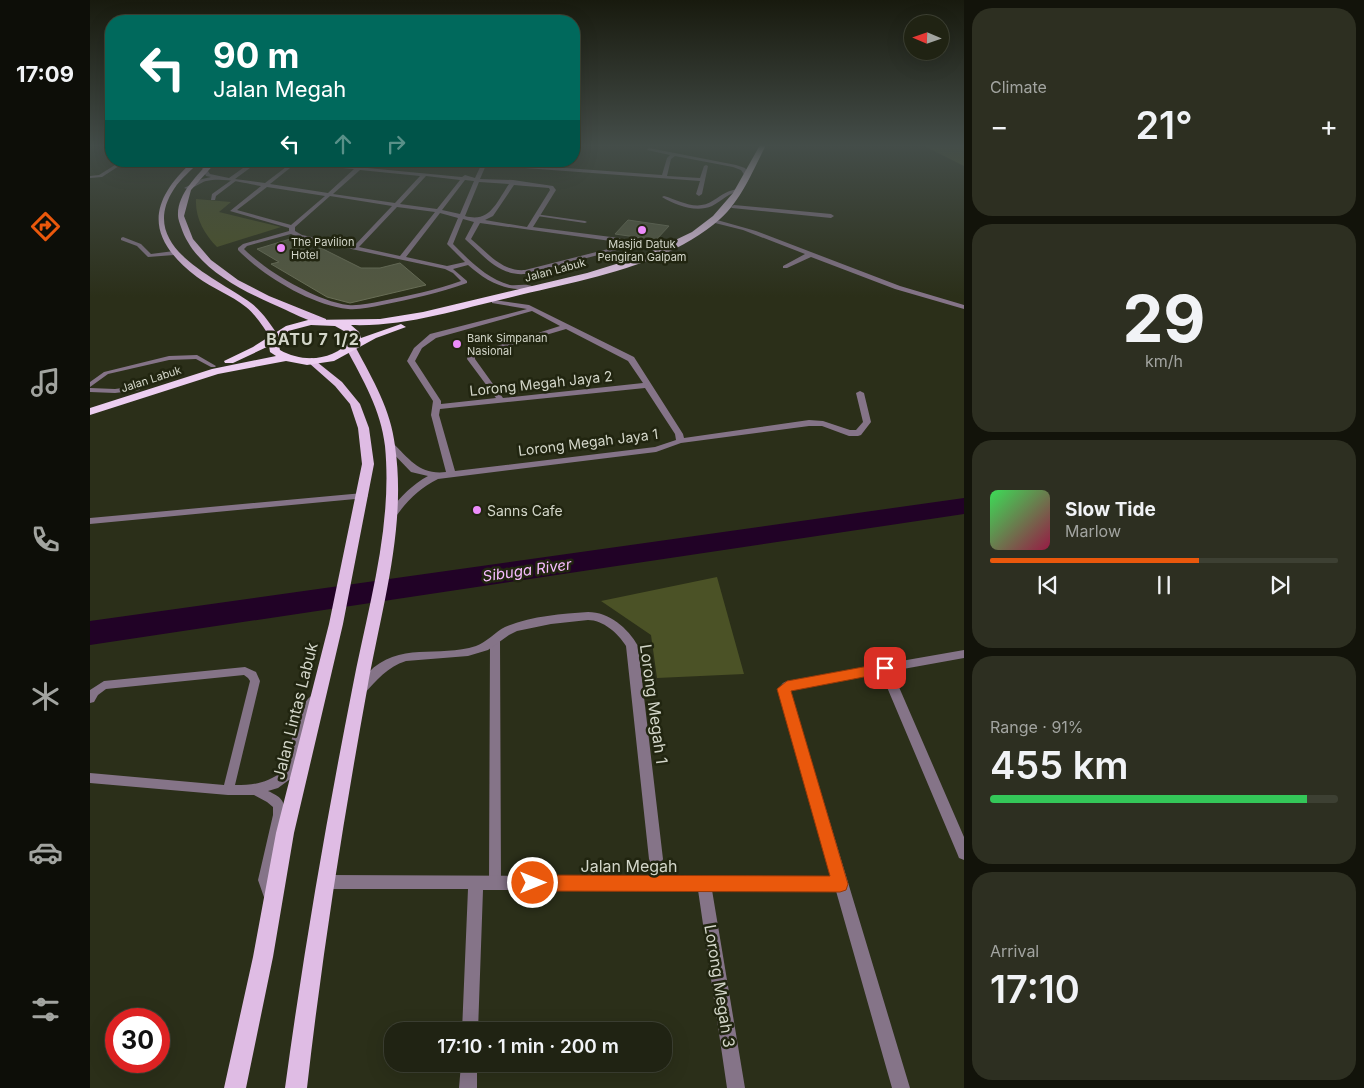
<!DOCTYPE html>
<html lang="en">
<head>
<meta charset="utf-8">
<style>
  body { margin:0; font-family:Inter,sans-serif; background:#2d2f21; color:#f1f3f6; height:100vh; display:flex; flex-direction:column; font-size:19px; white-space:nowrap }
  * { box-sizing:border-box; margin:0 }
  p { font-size:16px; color:#a2a4a0 }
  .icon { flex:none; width:28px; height:28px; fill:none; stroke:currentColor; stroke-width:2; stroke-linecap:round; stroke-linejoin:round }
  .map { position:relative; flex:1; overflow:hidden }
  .panel { display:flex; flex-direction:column; gap:8px; padding:8px; background:#12130a; width:400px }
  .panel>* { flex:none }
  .guide { position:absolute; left:15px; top:15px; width:475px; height:152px; border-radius:20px; box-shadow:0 5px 20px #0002,0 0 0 1px #3d4033; background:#00695c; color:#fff; overflow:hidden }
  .needle { width:32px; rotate:272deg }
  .fabs { position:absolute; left:814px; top:15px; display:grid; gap:10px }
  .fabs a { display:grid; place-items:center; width:45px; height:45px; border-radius:50%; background:#202313; box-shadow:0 5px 20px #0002,0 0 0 1px #3d4033; font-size:25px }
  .speed { position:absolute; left:15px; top:1008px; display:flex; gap:10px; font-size:25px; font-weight:700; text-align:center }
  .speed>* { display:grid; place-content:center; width:65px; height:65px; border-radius:50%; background:#202313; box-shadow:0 5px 20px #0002,0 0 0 1px #3d4033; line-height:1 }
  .speed .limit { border:8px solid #d22; background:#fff; color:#111 }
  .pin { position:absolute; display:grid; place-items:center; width:42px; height:42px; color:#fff; margin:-21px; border-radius:10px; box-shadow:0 2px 8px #0006 }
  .me { position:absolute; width:55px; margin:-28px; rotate:90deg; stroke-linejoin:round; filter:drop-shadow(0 0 4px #0008) }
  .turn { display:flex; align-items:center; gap:18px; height:105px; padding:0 25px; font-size:22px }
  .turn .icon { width:65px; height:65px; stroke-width:2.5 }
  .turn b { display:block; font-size:35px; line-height:42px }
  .lanes { display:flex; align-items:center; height:48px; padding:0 25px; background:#0003; justify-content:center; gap:25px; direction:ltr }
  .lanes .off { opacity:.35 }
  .big { font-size:38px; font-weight:600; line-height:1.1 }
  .panel .tile { flex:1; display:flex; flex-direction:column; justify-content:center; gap:8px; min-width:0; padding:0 18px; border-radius:20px; background:#2d2f21 }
  .panel .dial { align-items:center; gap:0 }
  .dial b { font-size:65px; line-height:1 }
  .song { display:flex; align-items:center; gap:15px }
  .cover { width:60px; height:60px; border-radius:8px; background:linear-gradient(135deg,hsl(130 70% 55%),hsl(340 70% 35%)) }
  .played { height:5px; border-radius:2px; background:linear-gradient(90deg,#ea580c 60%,#3d4033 60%) }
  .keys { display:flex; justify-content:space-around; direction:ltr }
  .heat { display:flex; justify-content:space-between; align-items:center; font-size:28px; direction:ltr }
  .charge { height:8px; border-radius:4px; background:linear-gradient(90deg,#34c759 91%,#3d4033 0) }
  .trip { position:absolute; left:294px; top:1022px; width:288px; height:50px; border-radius:20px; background:#202313; box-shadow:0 5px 20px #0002,0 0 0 1px #3d4033; font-weight:600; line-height:50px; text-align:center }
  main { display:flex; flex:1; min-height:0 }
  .dock { display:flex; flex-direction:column; width:90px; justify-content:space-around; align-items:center; background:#0d0e08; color:#a2a4a0 }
  .dock .icon { width:35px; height:35px }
  .dock .on { color:#ea580c }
  .dock b { font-size:22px; color:#f1f3f6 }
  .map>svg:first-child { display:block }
</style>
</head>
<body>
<main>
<nav class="dock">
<b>17:09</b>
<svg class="icon on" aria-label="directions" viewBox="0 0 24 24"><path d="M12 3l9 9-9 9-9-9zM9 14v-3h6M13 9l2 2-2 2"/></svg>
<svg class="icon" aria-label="music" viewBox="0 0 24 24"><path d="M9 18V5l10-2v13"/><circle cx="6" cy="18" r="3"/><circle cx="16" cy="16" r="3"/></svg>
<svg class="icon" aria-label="phone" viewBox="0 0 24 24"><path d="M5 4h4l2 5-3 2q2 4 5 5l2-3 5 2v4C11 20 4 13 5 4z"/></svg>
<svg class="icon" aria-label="climate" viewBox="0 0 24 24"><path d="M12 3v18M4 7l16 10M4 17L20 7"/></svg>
<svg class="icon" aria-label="car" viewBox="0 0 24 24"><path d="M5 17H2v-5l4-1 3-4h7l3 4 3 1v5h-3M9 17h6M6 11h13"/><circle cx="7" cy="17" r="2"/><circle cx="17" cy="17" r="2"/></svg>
<svg class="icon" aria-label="filters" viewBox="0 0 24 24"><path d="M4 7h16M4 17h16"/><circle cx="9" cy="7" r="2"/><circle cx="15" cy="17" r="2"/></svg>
</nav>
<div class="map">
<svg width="874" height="1088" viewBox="0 0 874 1088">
  <rect width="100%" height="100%" fill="#2b2f19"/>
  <path fill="#4b5226" d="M832,145H874V166Z
    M106,199L141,202L129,212L191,227L127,247C114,234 105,218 106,199Z
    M627,577L654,674L567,678L561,635L511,601Z"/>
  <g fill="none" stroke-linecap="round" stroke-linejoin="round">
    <path fill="#210226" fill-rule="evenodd" d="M874,498V514L0,645V621Z"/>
  </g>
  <path fill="#535840" stroke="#696e56" d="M538,220L579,226L566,240L525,234Z
    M200,239L222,251L231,248L271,268H290L310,263L336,285L260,303L237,297L181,264L189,262L167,249Z"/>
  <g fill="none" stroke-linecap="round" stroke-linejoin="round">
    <path fill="#857488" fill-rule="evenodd" d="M25,165L29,166L12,177L0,178V176L9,175Z
      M143,179L147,180L126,196L125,200H121L122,194Z
      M649,189L651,190V191C638,193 633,200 622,206C606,213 585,205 572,197L574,196C591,201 607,212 624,200C632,195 638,190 649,189Z
      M445,214L495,221L497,222L495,223L447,216L445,215Z
      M107,355L126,366L125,367H121L106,359L79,360L18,374L0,387V382L14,372L79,356Z
      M405,636L408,637L410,640L411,883L410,887L405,889L400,887L399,883L400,640L402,637Z
      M155,667L166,672L170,681L145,785C166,785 176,783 194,771C198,755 208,706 220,697C223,695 224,696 228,697L229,700L221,712L203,777L188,788L178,791C191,797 195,800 195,815L180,880L186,896L185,900L180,902L175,900L168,880L183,815V807L177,802L164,795H138L0,783V773L134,785L160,681L158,678L154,675L16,689L8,695L4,702L0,703V690L14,681Z"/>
    <path fill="#857488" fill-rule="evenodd" d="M559,148L646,165L655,168L660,175L655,176L651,170L643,167L585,156L581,159L577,176L610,178L614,166L616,165L618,166L612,194L609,196L606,194L610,181L396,165L390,179L423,180L463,186L466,190L443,227L529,238L539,243V247L435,274C409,276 394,256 376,240L375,239L384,222L373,219L363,244C379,260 397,279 420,285C428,286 437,283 443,287L442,288C417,293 396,281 378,265L363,269L377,281V283C350,293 321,299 292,305C281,307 269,310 258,309C221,305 173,276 148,250V248L153,244L199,231V228L140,211L171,186C154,183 133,177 116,181C109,183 101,191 94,188L112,179L121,177L116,176L112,168H116L120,174L139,178L160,163L169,161L214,162L372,177L375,175L385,178L392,163L394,162L572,175L577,158L580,155L557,150ZM173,163L200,164L175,183L145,179L164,165ZM205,164L264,169L238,193L180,184ZM270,170L330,176L305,203L243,194ZM336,176L370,180L347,209L310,204ZM375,180L384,181L370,214L352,210ZM389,182L419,184C406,203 400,223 375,216ZM424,185L459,188L460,190L437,227L395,220L403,216ZM177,187L235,196L201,225L147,210ZM240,196L302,206L264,246L212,235L205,231V227ZM307,207L345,212L310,256L269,247ZM350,213L368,218L357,244L375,262L357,266L316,257ZM390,223L528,242L534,245L435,270C412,272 398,253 381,239ZM201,234L210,238L355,269L363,273L371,281C346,290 318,296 292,301C281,303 269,306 258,305C226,301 176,271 154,249L157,246Z
      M644,205L741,214L744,216L741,218L642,208L641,207Z
      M627,220L666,231L810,286L874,305V309L805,289L721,257L697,268H693V266L715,254L653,230L625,223V221Z
      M33,237L51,244L61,254L84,251L87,253L84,255L58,257L47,246L31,240V238Z
      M404,300L439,305L544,357L593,434L594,438L719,420L733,421L760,430H766L773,422L766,393L770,391L774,393L781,422L771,435L768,436H759L732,426H719L591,443L566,452L348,479C329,488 316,502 304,519H298L296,517C307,500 320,486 338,476L321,472L297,447L296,445L297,443H303C320,460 330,475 356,472L341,415L343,401L317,361L324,348L340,334L437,309L402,303V301ZM442,311L470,326L378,355L377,359L406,398L351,404V401L325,361L332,348L346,338ZM476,329L538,361L553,383L413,398L385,359V356ZM555,388L585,434L586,440L565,447L365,471L349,415L350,409Z
      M47,386H50V390L25,393L0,392V388L25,389Z
      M273,493L276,494L278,496L276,498L0,524V518Z
      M498,612C519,612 538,628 548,646L573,859L571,864L566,866L561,864L559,859L536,646C528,633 513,620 498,620L461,624L427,631L419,635L398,650L378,656L316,661C297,667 287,680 274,694L270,696L266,694L264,691C268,684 273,679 278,673C308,641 349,658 386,646C397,642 405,632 415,627C440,616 471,614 498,612Z
      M874,650V658L802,671L874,837V860L869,858L867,853L791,673L700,690L820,1088H802L746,891L622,890L655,1088H637L608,890H393L388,1031H372L378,889H237L232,887L230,882L232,877L237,875L742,877L688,689L693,683L697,681Z
      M371,1064H387V1088H369Z"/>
    <path fill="#dfbce4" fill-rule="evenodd" d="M103,161H110C101,171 91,178 84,189C46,247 126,277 161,303C173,312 181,325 190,338L188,340H182C174,328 167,316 156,307C141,295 122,288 107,277C56,238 57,203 103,161Z
      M120,161H127L101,190L94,216L103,239L121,260L148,280L179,296L236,319V323C225,325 207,315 196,310C157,293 105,270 91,227C90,224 88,219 88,216C87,194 107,176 120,161Z
      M261,345L266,348C283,380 301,410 305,446C317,527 291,610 277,690C253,822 232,955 217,1088H195C213,955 236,822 262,690C277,610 303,529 295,446C291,410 273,380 256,348Z
      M222,358L252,382L270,404L279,428L284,464L253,624L204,833L183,957L156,1088H134L163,957L186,833L239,624L272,464L268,428L260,404L245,386L219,363V359Z"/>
    <path fill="#eccef0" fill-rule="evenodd" d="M670,145H676C663,170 652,199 630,219C576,267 490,280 422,297C369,309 316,327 261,325L269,332L271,338L311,324L316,327L286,338L244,361L217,365L196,361L128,374L0,415V408L122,369L186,356L180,352L179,346L143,363H135L134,361L163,347L196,326L218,320L290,319L333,312L497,273L552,256L602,232L623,216L643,193ZM221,325L245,326L261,335V340C243,361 213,363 190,350L188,342L193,335L202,330Z"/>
  </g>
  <linearGradient id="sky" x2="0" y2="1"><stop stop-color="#181a0e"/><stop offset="0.49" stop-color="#444d49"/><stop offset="1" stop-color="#444d49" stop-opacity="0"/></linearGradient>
  <rect width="874" height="297" fill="url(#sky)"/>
  <path fill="#ea580c" stroke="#983908" d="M795,663L800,665L802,668L800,672L701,691L758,884L756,890L750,892L443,891L437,889L435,883L437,878L443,875L740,876L687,689L697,681Z"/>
  <g fill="#ec8cfa" stroke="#212510" stroke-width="2">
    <circle cx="552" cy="230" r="5"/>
    <circle cx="191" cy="248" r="5"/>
    <circle cx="367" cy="344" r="5"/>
    <circle cx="387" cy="510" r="5"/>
  </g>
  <g text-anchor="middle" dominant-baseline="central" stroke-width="5" stroke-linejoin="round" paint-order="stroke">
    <g font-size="11" fill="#d3d6c9" stroke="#212510" text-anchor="start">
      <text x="201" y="242">The Pavilion<tspan x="201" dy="13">Hotel</tspan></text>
      <text x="552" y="244" text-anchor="middle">Masjid Datuk<tspan x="552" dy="13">Pengiran Galpam</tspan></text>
      <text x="377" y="338">Bank Simpanan<tspan x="377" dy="13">Nasional</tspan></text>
    </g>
    <g font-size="11" fill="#d3d6c9" stroke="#212510">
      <text transform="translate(465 270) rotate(-15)">Jalan Labuk</text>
      <text transform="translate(61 379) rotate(-18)">Jalan Labuk</text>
    </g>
    <g font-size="14" fill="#d3d6c9" stroke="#212510">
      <text transform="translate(451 383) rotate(-6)">Lorong Megah Jaya 2</text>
      <text transform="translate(498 442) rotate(-7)">Lorong Megah Jaya 1</text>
    </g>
    <g font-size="14" fill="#d3d6c9" stroke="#212510" text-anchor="start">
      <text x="397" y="510">Sanns Cafe</text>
    </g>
    <g font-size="15" font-style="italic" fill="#f7bcff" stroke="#212510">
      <text transform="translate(437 570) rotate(-8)">Sibuga River</text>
    </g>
    <g font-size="16" font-weight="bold" letter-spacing="1" fill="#d3d6c9" stroke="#212510">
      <text x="223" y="339">BATU 7 1/2</text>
    </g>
    <g font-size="16" fill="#d3d6c9" stroke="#212510">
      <text transform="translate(564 704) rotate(82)">Lorong Megah 1</text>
      <text transform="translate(205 711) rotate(-76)">Jalan Lintas Labuk</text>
      <text x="539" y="866">Jalan Megah</text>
      <text transform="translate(630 986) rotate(81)">Lorong Megah 3</text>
    </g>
  </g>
</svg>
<div class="fabs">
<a><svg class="needle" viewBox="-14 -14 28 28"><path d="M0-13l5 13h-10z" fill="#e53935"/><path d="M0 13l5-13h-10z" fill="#a2a4a0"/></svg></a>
</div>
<div class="speed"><div class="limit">30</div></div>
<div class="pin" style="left:795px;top:668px;background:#d93025"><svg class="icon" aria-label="arrive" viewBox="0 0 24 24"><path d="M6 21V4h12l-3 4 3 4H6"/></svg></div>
<svg class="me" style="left:443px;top:883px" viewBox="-20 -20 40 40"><circle r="17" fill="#ea580c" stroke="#fff" stroke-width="3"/><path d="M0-11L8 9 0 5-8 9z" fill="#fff"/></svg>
<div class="trip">17:10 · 1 min · 200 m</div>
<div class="guide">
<div class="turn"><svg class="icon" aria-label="left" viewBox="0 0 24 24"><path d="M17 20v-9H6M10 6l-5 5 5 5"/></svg><div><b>90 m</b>Jalan Megah</div></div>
<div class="lanes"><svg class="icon" aria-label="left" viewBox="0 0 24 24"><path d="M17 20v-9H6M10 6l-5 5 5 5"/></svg><svg class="icon off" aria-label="ahead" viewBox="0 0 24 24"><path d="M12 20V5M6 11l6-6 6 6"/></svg><svg class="icon off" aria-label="right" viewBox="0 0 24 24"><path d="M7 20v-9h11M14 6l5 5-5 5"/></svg></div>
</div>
</div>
<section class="panel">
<div class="tile"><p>Climate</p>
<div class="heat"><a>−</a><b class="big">21°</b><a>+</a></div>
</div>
<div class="tile dial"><b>29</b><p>km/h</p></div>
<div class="tile">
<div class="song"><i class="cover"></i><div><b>Slow Tide</b><p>Marlow</p></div></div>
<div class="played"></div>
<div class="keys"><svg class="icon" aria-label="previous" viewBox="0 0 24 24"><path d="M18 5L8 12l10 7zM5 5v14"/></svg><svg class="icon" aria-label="pause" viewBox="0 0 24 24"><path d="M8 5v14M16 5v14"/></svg><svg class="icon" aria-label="next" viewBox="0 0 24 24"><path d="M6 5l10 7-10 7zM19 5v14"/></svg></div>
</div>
<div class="tile"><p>Range · 91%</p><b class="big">455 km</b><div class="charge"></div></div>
<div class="tile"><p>Arrival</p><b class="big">17:10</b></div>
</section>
</main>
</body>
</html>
